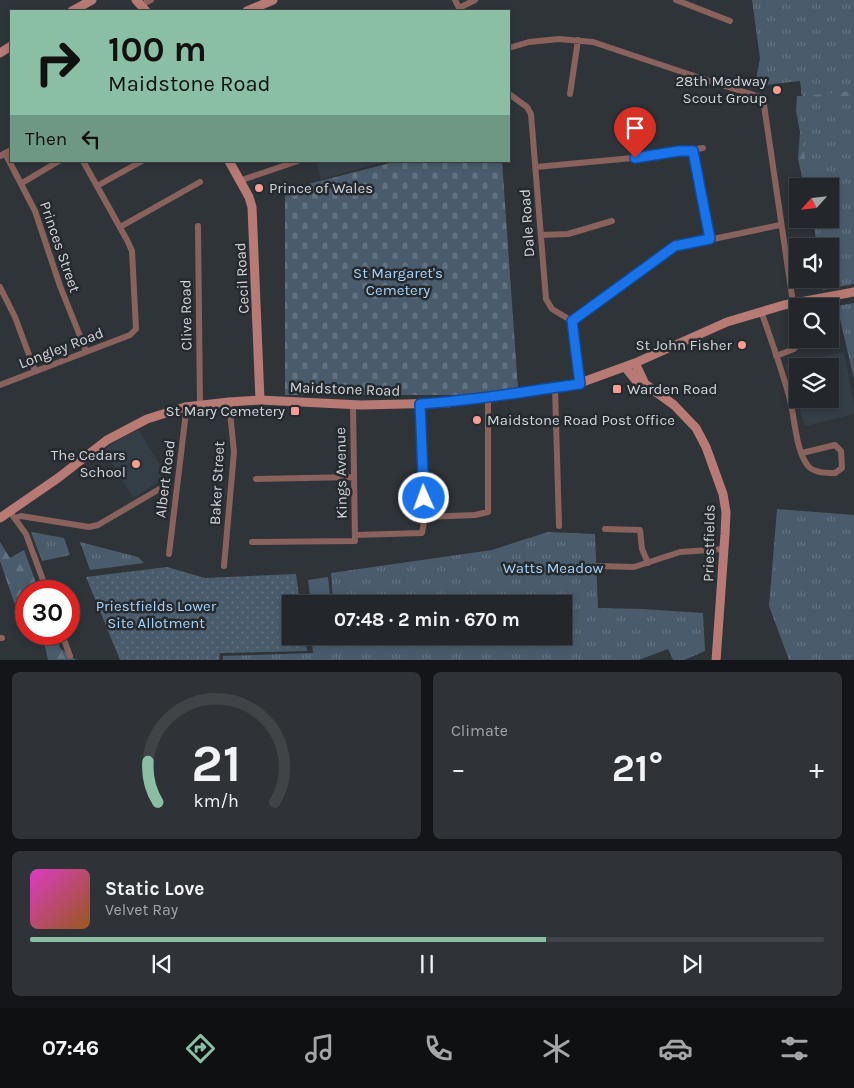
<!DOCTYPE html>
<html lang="en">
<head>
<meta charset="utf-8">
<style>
  body { margin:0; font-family:Karla,sans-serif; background:#2f3337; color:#f1f3f6; height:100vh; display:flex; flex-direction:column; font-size:19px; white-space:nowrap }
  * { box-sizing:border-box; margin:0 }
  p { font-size:16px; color:#a3a5a9 }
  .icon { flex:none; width:28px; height:28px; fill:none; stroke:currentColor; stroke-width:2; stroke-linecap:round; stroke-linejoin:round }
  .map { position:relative; height:660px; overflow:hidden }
  .drawer { display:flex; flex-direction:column; gap:12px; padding:12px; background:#131518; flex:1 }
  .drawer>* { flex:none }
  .guide { position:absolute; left:10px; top:10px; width:500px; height:152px; border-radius:0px; box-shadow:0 2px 8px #0003,0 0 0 1px #404447; background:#8abfa5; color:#111; overflow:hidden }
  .needle { width:32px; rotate:243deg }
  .fabs { position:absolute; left:789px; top:178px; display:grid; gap:10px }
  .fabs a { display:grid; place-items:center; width:50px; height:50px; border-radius:0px; background:#23272b; box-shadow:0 2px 8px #0003,0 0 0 1px #404447; font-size:25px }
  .speed { position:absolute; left:15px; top:580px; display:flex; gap:10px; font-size:25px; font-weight:700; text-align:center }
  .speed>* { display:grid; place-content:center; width:65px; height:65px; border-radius:50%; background:#23272b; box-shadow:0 2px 8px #0003,0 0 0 1px #404447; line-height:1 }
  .speed .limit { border:8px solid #d22; background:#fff; color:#111 }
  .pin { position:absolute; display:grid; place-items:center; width:42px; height:42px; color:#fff; margin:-51px -21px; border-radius:50% 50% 50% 0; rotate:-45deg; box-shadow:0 0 5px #0007 }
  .pin .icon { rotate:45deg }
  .me { position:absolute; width:55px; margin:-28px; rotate:358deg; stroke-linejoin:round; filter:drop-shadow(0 0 4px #0008) }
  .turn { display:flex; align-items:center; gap:18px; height:105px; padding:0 15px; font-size:22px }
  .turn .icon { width:65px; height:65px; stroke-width:2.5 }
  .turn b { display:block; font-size:35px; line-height:42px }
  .then { display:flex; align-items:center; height:48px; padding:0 15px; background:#0003; gap:10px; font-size:19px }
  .big { font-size:38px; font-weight:700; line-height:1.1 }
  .drawer .widget { flex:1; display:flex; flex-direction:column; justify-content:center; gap:8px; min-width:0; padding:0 18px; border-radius:8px; background:#2f3337 }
  .drawer .dial { align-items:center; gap:0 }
  .dial svg { height:130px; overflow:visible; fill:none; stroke:#404447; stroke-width:7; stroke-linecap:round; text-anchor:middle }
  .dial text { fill:#f1f3f6; stroke:none }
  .song { display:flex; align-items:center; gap:15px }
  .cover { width:60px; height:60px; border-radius:8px; background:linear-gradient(135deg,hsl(310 70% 55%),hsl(30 70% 35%)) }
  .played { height:5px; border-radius:2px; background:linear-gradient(90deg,#8abfa5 65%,#404447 65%) }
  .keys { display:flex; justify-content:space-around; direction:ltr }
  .heat { display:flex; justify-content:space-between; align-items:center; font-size:28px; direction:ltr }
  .drawer .tiles { flex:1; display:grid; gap:12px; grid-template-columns:1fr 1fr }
  .widget:last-child { grid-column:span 2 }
  .trip { position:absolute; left:282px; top:595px; width:290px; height:50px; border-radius:0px; background:#23272b; box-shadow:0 2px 8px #0003,0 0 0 1px #404447; font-weight:700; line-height:50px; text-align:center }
  .dock { display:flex; height:80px; justify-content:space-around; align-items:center; background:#0e1011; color:#a3a5a9 }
  .dock .icon { width:35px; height:35px }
  .dock .active { color:#8abfa5 }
  .dock b { font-size:22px; color:#f1f3f6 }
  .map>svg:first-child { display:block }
</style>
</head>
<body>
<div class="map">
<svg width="854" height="661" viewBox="0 0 854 661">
  <defs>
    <pattern id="forest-firs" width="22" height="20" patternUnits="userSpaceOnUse" patternTransform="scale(1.25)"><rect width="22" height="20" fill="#4a5c6c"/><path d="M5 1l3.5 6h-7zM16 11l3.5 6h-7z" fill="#637280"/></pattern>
    <pattern id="cemetery-stones" width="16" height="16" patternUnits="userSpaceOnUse" patternTransform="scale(1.25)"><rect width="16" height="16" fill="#4a5c6c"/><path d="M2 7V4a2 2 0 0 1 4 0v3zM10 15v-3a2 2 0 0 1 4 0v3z" fill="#637280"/></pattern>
    <pattern id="park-tufts" width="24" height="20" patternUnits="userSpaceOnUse" patternTransform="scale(1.25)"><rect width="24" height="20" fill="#4a5c6c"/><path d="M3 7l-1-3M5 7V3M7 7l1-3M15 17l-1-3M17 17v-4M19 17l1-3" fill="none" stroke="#637280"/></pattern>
    <pattern id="garden-dots" width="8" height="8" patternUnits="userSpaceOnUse" patternTransform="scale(1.25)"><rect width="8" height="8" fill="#4a5c6c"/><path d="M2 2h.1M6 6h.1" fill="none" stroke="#637280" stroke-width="1.8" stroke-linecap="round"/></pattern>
  </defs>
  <rect width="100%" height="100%" fill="#2f3439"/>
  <path fill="#343e47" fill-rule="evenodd" d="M315,161H385V162L321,179Z
    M844,352L854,403V414L805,426L785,364ZM798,366H830V399H798Z
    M139,430L167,477L133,498L104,450L119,439Z"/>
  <path fill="#4a5c6c" d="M328,577L331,604H311L308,580Z"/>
  <path fill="url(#forest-firs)" d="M854,89V108L811,186H804L798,159L800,132L796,111L797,96H802L801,90Z
    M0,542L10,558L24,550L39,591H26V603L15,605L0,561Z
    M42,634H55L60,648L76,660H48Z"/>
  <path fill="url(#cemetery-stones)" d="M398,161H502L518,389L468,395H285V190Z"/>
  <path fill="url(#park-tufts)" d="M752,0H854V91L802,96L800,81L755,86L760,58Z
    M854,95V284L823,290L821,279H830V246H817L813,219H830V186H809L797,102Z
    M854,303V379L837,306Z
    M777,509L854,515V660H789L769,606Z
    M31,532L64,538L70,555L42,561Z
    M548,532L595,534L598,608L642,609L703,613L705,651L682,661L673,660L668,649L636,661H223V656L313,653L311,636H564V604H333L331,573L492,550Z
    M80,542L138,557L144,563L90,570Z"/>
  <path fill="url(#garden-dots)" d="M167,567L205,578L296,574L300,604H291V636H305L307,651L220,653L219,661L120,660L86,577Z"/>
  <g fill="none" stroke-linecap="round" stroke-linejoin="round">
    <path stroke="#89625d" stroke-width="6" d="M455,0L460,10
      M676,0L730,21
      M141,5L151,0
      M459,8L475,0
      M509,48L529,42L559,39L593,42L718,84L761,97L764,105L793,303
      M509,94L527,107L531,114L546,299L552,309L572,321
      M570,94L578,40
      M693,151L710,239
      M5,153L35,211L60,286L86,351
      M0,156L11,150
      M536,167L654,156L703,148
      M239,181L298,161
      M22,183L59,161
      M97,186L142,161
      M198,226L200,405
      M120,227L200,182
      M541,235L568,234L612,221
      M0,287L15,317L35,371
      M761,311C771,339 781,367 789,396C795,415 795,452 809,467C815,473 827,473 835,473L842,468L841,451L835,445L802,453
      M776,356L794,349L803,339
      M580,383L575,335L572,321L675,247L780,225
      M0,385L130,335L136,329L132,251L127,240L83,161
      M555,387L559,526
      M256,479L354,477
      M13,516L26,534L47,591
      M425,517L475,515L488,512V397
      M15,518L21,516L89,527L98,525L168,484
      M605,529L640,530L642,549L648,563
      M355,535L422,533L425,517L420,404
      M252,542L355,541L353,405
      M169,554L186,412L185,407
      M224,566L234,452L229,402
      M598,566L634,567L680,552L724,549
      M62,634L70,656
      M0,638H2"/>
    <path stroke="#b87a74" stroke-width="9" d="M136,0L146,11
      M72,11L92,0
      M247,11L273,0
      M0,53L11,46
      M229,161L249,197L252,207L260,400
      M635,363L645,384L674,405L696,428L706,447L723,494L726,512L725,534L716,661
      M625,367L642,388
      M0,518L58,478L107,440L147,419L185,407L229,402L260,400L361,405L447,403L580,383L635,363L727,322L784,305L854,292"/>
  </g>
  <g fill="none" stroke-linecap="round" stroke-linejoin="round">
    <defs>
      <path id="route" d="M424,498L420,404C474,401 527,391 580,384L572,321L675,246L710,239L693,151H679L635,158"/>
    </defs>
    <use href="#route" stroke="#114b97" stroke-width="12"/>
    <use href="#route" stroke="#1a73e8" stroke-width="9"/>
  </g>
  <g fill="#f59c93" stroke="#252a2f" stroke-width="2">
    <circle cx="777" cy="90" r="5"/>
    <circle cx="259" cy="188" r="5"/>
    <circle cx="742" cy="345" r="5"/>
    <rect x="612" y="384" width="10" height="10" rx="2.5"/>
    <rect x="290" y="406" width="10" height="10" rx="2.5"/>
    <circle cx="477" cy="420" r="5"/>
    <circle cx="136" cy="464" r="5"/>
  </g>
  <g text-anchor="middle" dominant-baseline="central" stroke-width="5" stroke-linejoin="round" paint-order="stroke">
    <g font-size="15" fill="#d2d5d8" stroke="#252a2f" text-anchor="end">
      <text x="767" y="81">28th Medway<tspan x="767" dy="17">Scout Group</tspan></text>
      <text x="269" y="188" text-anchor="start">Prince of Wales</text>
      <text x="732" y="345">St John Fisher</text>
      <text x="627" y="389" text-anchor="start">Warden Road</text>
      <text x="285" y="411">St Mary Cemetery</text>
      <text x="487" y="420" text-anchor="start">Maidstone Road Post Office</text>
      <text x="126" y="455">The Cedars<tspan x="126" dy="17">School</tspan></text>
    </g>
    <g font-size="15" fill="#d2d5d8" stroke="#252a2f">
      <text transform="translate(527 223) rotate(-94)">Dale Road</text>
      <text transform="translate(60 247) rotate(71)">Princes Street</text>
      <text transform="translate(242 278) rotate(-93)">Cecil Road</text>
      <text transform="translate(186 315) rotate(-91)">Clive Road</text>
      <text transform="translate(61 348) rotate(-21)">Longley Road</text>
      <text transform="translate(345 389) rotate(2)">Maidstone Road</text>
      <text transform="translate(341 473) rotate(-91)">Kings Avenue</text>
      <text transform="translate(165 479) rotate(-83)">Albert Road</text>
      <text transform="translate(217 483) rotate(-87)">Baker Street</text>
      <text transform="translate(709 543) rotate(-89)">Priestfields</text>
    </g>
    <g font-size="15" fill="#a9d4f9" stroke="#252a2f">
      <text x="398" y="273">St Margaret's<tspan x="398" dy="17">Cemetery</tspan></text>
      <text x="553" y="568">Watts Meadow</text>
      <text x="156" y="606">Priestfields Lower<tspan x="156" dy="17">Site Allotment</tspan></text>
    </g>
  </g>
</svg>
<div class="fabs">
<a><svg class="needle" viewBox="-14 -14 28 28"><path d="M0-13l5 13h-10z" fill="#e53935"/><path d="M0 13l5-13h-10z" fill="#a3a5a9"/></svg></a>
<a><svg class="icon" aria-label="sound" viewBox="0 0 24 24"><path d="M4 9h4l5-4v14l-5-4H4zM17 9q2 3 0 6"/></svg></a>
<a><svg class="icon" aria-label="search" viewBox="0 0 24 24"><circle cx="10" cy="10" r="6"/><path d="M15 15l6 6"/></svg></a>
<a><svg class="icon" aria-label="layers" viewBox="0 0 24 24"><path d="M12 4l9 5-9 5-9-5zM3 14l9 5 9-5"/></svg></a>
</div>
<div class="speed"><div class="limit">30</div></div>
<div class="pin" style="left:635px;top:158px;background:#d93025"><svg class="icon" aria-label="arrive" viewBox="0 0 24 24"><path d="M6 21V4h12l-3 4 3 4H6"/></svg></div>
<svg class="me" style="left:424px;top:498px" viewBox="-20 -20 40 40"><circle r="17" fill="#1a73e8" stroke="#fff" stroke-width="3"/><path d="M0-11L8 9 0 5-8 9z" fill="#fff"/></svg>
<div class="trip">07:48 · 2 min · 670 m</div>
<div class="guide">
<div class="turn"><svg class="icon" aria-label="right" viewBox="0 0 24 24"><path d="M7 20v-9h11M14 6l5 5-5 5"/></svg><div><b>100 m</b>Maidstone Road</div></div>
<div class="then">Then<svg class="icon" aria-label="left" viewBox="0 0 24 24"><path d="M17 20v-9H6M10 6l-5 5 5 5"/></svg></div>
</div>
</div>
<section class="drawer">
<div class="tiles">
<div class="widget dial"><svg viewBox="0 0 100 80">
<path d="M14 69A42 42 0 1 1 86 69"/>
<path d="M14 69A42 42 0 0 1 8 44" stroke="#8abfa5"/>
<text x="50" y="56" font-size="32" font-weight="700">21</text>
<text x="50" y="72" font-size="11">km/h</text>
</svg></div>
<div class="widget"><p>Climate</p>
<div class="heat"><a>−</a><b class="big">21°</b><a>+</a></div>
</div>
<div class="widget">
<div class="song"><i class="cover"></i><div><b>Static Love</b><p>Velvet Ray</p></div></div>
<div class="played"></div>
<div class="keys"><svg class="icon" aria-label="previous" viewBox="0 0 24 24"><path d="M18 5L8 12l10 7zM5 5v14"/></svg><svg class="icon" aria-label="pause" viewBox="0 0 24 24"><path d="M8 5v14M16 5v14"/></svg><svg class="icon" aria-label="next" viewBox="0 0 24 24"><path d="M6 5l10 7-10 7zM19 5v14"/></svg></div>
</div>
</div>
</section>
<nav class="dock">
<b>07:46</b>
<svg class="icon active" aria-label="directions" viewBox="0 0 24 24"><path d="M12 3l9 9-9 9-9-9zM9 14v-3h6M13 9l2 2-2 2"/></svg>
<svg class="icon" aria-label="music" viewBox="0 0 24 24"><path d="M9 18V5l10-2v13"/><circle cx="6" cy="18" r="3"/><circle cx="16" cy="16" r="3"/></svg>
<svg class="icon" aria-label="phone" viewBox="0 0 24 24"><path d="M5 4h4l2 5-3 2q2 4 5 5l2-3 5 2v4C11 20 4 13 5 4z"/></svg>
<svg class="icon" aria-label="climate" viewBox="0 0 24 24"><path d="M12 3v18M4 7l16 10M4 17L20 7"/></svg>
<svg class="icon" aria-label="car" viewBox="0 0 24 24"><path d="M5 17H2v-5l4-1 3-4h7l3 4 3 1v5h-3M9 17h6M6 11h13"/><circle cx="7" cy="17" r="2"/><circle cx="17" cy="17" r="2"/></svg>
<svg class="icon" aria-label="filters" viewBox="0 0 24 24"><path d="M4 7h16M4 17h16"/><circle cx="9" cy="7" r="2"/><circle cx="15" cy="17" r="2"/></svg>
</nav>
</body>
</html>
